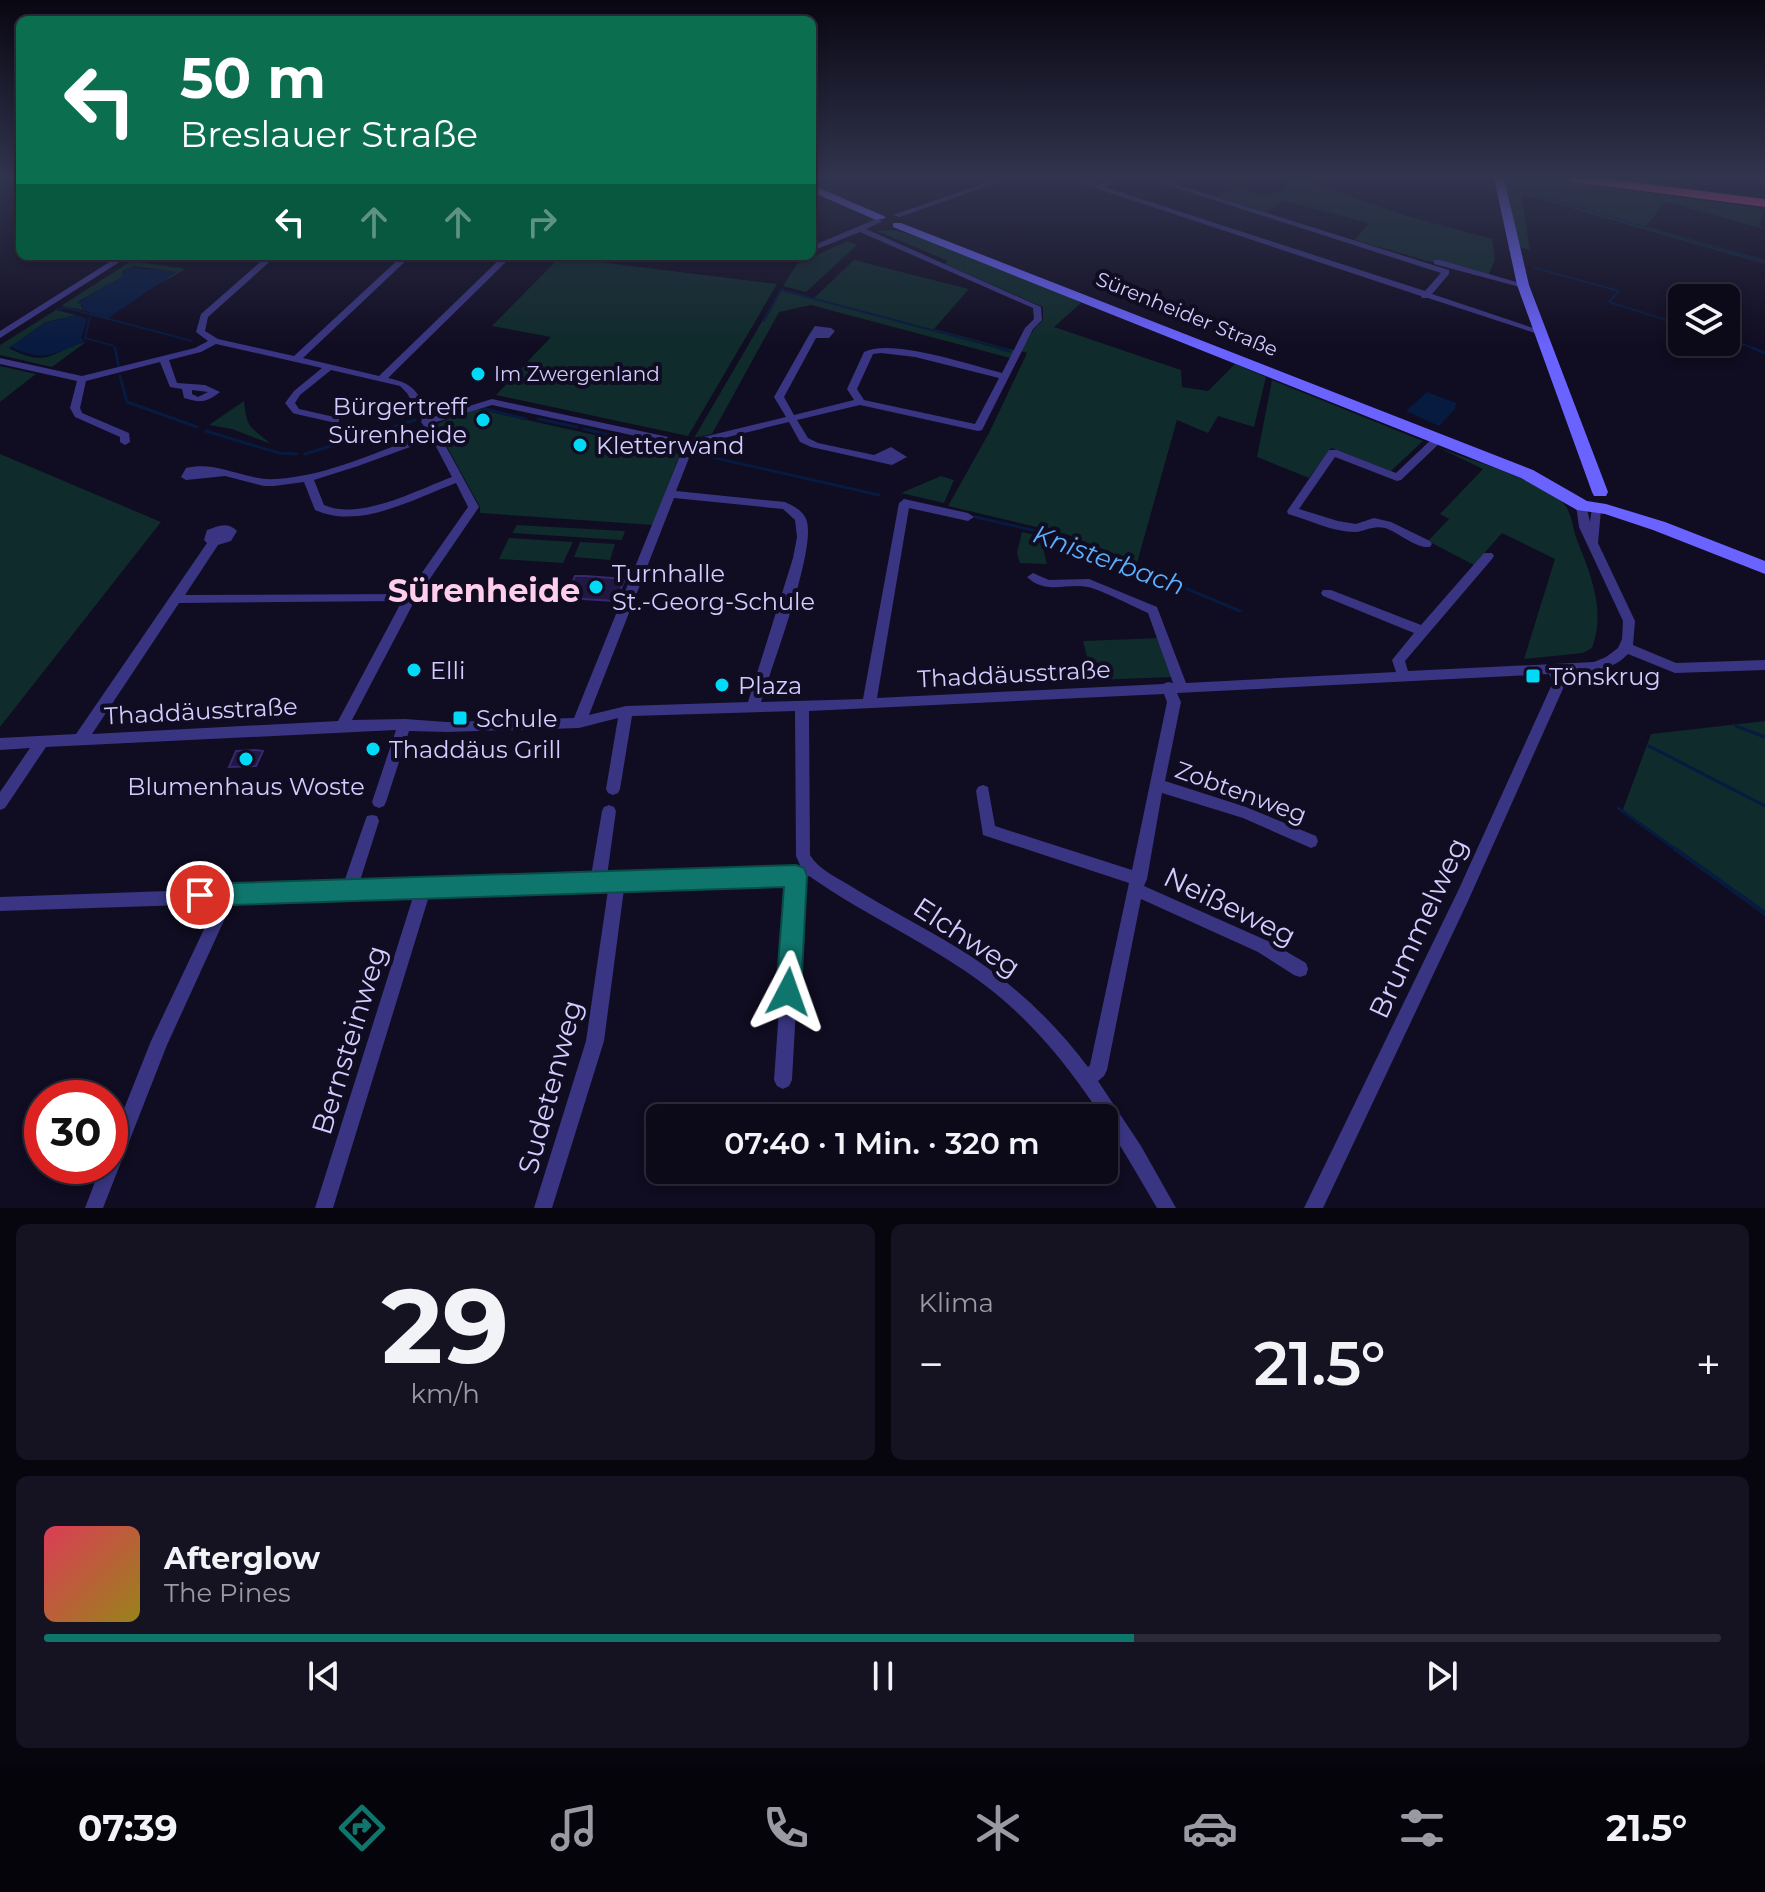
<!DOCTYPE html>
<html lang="de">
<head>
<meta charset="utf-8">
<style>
  body { margin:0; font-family:Montserrat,sans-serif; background:#151222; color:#f1f3f6; height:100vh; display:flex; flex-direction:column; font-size:30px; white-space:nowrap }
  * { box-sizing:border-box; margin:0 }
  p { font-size:26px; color:#9a9aa2 }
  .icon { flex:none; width:44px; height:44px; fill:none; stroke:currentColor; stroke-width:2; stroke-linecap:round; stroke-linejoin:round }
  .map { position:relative; height:1208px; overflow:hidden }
  .drawer { display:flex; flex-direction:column; gap:16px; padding:16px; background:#07050e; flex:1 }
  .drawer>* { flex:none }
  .top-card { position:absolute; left:16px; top:16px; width:800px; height:244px; border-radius:12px; box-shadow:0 4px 12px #0003,0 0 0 2px #2c2a38; background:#0b6e4f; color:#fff; overflow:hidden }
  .tools { position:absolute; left:1668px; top:284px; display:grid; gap:16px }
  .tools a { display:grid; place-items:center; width:72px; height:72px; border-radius:12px; background:#0c0919; box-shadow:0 4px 12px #0003,0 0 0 2px #2c2a38; font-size:40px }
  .speed { position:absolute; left:24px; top:1080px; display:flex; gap:16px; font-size:40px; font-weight:700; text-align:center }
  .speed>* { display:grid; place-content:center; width:104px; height:104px; border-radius:50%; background:#0c0919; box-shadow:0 4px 12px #0003,0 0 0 2px #2c2a38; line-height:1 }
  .speed .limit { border:12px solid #d22; background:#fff; color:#111 }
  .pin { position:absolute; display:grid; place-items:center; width:68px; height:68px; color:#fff; margin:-34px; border:4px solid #fff; border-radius:50%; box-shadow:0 2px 8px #0007 }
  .me { position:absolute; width:88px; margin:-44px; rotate:4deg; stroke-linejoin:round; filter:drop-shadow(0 0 6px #0008) }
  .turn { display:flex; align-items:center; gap:28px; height:168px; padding:0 32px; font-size:36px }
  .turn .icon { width:104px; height:104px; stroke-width:2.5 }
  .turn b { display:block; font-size:56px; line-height:68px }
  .lanes { display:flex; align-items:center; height:76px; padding:0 32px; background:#0003; justify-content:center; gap:40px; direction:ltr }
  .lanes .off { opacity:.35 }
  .big { font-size:60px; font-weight:600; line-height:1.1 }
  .drawer .tile { flex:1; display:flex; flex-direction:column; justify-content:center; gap:12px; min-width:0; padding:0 28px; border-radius:12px; background:#151222 }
  .drawer .dial { align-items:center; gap:0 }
  .dial b { font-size:104px; line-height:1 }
  .song { display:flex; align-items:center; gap:24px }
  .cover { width:96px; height:96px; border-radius:12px; background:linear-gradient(135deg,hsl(350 70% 55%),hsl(50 70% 35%)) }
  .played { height:8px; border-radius:4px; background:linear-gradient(90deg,#0f766e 65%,#2c2a38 65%) }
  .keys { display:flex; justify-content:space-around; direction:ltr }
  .heat { display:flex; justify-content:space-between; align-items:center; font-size:44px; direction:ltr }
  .drawer .tiles { flex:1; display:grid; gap:16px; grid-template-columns:1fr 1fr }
  .tile:last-child { grid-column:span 2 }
  .trip { position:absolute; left:646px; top:1104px; width:472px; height:80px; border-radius:12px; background:#0c0919; box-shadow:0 4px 12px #0003,0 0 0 2px #2c2a38; font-weight:600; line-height:80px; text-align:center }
  .menu { display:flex; height:128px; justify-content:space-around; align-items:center; background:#05040a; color:#9a9aa2 }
  .menu .icon { width:56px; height:56px }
  .menu .current { color:#0f766e }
  .menu b { font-size:36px; color:#f1f3f6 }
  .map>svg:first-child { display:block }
</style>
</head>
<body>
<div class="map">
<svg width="1765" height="1208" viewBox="0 0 1765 1208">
  <rect width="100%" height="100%" fill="#100c21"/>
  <path fill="#0f2b2b" d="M1285,178H1322L1314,184L1407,216L1492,239L1495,260L1487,278L1355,240L1369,223L1284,201L1266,212L1217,197L1235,188L1266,197L1284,189Z
    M1506,178H1539L1765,209L1759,225L1765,229L1666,202L1646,226L1765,260V264L1521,194L1530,250L1518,247Z
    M894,230L929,240L1069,296L1081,303L1054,327L1181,370L1182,387L1208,391L1235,364L1266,377L1254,427L1218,416L1208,433L1177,420L1137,563L1066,534L948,506L990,431L1027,353L1021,351L1034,329L1043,320V307L945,264L948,261L877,231Z
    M847,241L857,245L806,292L783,286L797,264Z
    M560,257L777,284L688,436L496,395L551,337L492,326Z
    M854,260L969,289L934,329L1014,350L1010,358L811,305L779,312L712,434L694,438L781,289L814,298Z
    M131,261L186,269L153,287L176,272L134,266L122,271V277L79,301L83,310L61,306Z
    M56,310L76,315L46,322L9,348C50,370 53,349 86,342L52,367L0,355V345Z
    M0,366L36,374L0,402Z
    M1272,380L1423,441L1391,471L1331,448L1309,478L1257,457Z
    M244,401C247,427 248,425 271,444L232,429L209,425Z
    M473,408L680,454L653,525L480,513V507L435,425Z
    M1435,446C1473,462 1530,476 1561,501C1572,510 1572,527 1577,540C1591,575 1606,611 1592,648L1583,653L1524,659L1555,559L1502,533L1474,565L1428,541L1449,519L1440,514L1483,469Z
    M0,454L161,522L0,727Z
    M941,476L954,480L944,503L901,493Z
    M517,525L625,531L622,540L512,533Z
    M1022,532L1040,536L1047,564L1020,563L1017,553Z
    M509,538L573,542L563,563L499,559Z
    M580,542L615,544L610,560L574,557Z
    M1160,638L1173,677L1093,680L1083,641Z
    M1765,721V916L1622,812L1651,734Z"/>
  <path fill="#071a3f" d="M130,267L176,272L107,319L83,310V305L77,303L122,277V272Z
    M76,315L87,319L81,338L85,341C53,355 45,362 10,347L47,322Z
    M1427,392L1456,403L1455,409L1439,426L1406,411Z"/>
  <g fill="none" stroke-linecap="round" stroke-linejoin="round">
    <path stroke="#071a3f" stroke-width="2" d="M1513,188L1765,262
      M1535,268L1619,291L1609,302L1682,325
      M56,309L67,308L192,341
      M90,317L85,338L114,346L115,350
      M764,321L781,290L1007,350
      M1726,338L1758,350"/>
    <path stroke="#071a3f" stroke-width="3" d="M115,348L119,368
      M999,348L1009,351
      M1753,348L1765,353
      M120,376L127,402L197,427
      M482,408L526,419
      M435,413L463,404
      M538,419L577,427
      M584,429L661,447
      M206,431L279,453L297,454
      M673,449L680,451
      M693,453L879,495
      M305,454L415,420
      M975,517L1063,537L1240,611
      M1736,726L1765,737
      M1649,746L1765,806
      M1618,808L1678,851"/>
    <path stroke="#071a3f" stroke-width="4" d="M1675,849L1765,913"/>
  </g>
  <path fill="#211743" stroke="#382870" stroke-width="2" d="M575,576H585L625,579L616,601L566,598Z
    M236,751L256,750L263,751L256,766L229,767Z"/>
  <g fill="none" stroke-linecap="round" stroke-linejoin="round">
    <path fill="#393582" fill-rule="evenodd" d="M1000,178H1010L900,217L893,215Z
      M1065,178H1075L1097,185L1114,178H1122L1104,187L1425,291L1441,273L1145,178H1155L1449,270V274L1432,294L1545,332L1544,334H1538L1428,298H1422L1421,296Z
      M876,219L883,221L866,229L1041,307L1042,320L1033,329L982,430L978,431L860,405L797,420L808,438L818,443L874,455L891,447L907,457L892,465L811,447L800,442L789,422L687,447L492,405L433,423L479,507L414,602L352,720L405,719L447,722L574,718L679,458L684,455L689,458L676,491L785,502C794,506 805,512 807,522C815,553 772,666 761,702L863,699L899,503L904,499L968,513L974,517L968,521L909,508L877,698L1163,684L1168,682L1173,683L1148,613C1132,606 1104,591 1088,587C1066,583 1046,595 1027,577L1033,573L1049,580L1089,579L1157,607L1186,683L1396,672L1392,660L1414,633L1323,596L1321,593L1323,590H1331L1421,625L1484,553H1492L1494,556L1492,559L1405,661L1408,671L1594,662L1606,657L1618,648L1622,639L1623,621L1579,527L1576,505L1581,501L1586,505L1590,522L1592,507L1596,506L1601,510L1598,543L1635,621L1633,645L1676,663L1765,660V670L1675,673L1628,654C1610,673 1586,672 1562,674L1566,682L1468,901L1323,1208H1304L1458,891L1553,682L1549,674L1177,693L1181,702L1165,781L1246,807L1316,836L1318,841L1316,846L1311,848L1243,818L1162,793L1147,879L1144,886L1270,942L1306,963L1308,969L1306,975L1300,977L1294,975L1258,952L1141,899L1107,1070L1104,1076L1098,1081L1141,1146L1176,1208H1157C1110,1127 1062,1044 986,986C931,944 866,916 809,876L803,880L792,1080L789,1086L783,1089L777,1086L774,1080L788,883L624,889L604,1041L552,1208H534L586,1041L608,890L429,896L333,1208H315L413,897L232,903L167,1045L103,1208H85L101,1166H110V1144L151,1041L216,904L0,911V897L223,889L228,887L233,889L343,885L365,821L367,816L372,815L377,816L379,821L359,884L419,882L424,880L429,882L591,876L602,811L604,807L609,805L614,807L616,811L607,876L794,869L800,865L796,856L795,711L632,716L620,789L618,793L613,795L608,793L606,789L618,718L579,728L447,732L409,731L386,802L384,806L379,808L374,806L372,802L396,730L46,747L5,808L0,810V792L30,748L0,750V738L76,734L207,543L204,540L207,530C218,526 227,521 237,531L231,541L218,545L185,595L407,594L468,507L456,483C413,499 360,530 315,510L304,482L274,486H264L225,476L186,480L181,477L186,468C218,460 245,481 276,479C329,476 380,450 429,433L421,422L422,420L407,393L400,386L331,370L300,395L295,403L299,409L339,418V422L336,423L296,414L293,413L285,403L294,391L322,368L216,344L201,352L169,360L177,383L205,385L220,392C206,403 200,403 184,398L182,389L170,387L160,362L86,381L80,408L82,413L129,433L130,442L125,445L120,442V437L75,417L70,408L77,381L0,364V358L82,376L195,348L208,341L196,332L201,314L267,256H276L208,317L205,331L218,339L294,356L402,256H411L303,358L379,376L503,256H512L388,378C417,384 417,393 430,418L492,399L687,441L786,417L774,397L809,335L815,326L831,328L835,331L829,338H816L784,397L794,415L854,400L847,389L864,352C891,338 970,365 1002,373L1025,328L1034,319L1033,308L860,232L812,251V246ZM881,353L915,357L999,378L975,424L864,400L857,389L873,354ZM192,390L208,392L198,397L192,394ZM432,439L452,477C417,490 360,521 324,505L314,480L358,466ZM674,498L783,509L795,520L797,537L793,558L748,702L626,706L589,715ZM402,601L338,721L92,734L179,603ZM1164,694L1167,702L1132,870L995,826L988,787L983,785L978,787L976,791L983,835L1129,883L1090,1065L1088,1067C1056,1024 1017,987 972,957C932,931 889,910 849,885C836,877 818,869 810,855L809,711Z
      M119,256H129L0,338V331Z
      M1434,260H1440L1527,285L1520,287L1434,264Z
      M1439,435L1443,436V440L1401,480L1397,481L1335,457L1299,509L1338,521L1356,524L1374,518L1391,522L1430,541L1432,544L1430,547C1414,548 1400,533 1385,528C1373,525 1366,531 1355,532C1333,532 1309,520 1288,514L1287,511L1329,450H1337L1396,473L1435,436Z"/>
    <path fill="#6a63ff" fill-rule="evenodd" d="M1494,178H1504L1529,285L1608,492L1606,496H1594L1592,492L1517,285Z
      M812,185L884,216L886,218L876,220L812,192Z
      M893,223H901L1533,470L1587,501L1606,504L1665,522L1765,561V574L1653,530L1605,514L1577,510L1521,478L893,227Z"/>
    <path fill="#ff479c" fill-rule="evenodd" d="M1567,178H1601L1765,199V207L1574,182Z"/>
  </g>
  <linearGradient id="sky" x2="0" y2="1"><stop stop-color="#090712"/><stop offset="0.51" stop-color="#31344e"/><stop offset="1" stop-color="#31344e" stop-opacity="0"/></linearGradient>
  <rect width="1765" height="347" fill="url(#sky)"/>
  <path fill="#0f766e" stroke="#0a4d48" stroke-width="2" d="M796,865L804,868L807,876L801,992L797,1001L788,1005L780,1001L776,992L784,887L200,906L191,902L188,895L191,887L200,884Z"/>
  <g fill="#00daf7" stroke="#100c21" stroke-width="3">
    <circle cx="478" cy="374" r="8"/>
    <circle cx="483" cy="420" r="8"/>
    <circle cx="580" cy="445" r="8"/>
    <circle cx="596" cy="587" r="8"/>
    <circle cx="414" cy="670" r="8"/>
    <rect x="1525" y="668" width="16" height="16" rx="4"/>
    <circle cx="722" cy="685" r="8"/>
    <rect x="452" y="710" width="16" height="16" rx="4"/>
    <circle cx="373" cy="749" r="8"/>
    <circle cx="246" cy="759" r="8"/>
  </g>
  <g text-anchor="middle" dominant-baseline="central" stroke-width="8" stroke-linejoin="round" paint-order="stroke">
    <g font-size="20" fill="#d3ccff" stroke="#100c21">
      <text transform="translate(1187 314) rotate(22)">Sürenheider Straße</text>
    </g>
    <g font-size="20" fill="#d3ccff" stroke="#100c21" text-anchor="start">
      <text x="494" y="374">Im Zwergenland</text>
    </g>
    <g font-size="24" fill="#d3ccff" stroke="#100c21" text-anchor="start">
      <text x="467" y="406" text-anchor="end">Bürgertreff<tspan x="467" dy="28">Sürenheide</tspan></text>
      <text x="596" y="445">Kletterwand</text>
      <text x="612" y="573">Turnhalle<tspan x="612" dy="28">St.-Georg-Schule</tspan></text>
      <text x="430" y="670">Elli</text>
      <text x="1549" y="676">Tönskrug</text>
      <text x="738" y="685">Plaza</text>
      <text x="476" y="718">Schule</text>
      <text x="389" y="749">Thaddäus Grill</text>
      <text x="246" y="786" text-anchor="middle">Blumenhaus Woste</text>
    </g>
    <g font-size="24" fill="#d3ccff" stroke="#100c21">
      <text transform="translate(1014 674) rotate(-3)">Thaddäusstraße</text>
      <text transform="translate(201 711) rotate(-3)">Thaddäusstraße</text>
      <text transform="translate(1241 792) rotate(20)">Zobtenweg</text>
    </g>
    <g font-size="26" font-style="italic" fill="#5ab0ff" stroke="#100c21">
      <text transform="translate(1109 560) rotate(20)">Knisterbach</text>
    </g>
    <g font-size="28" fill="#d3ccff" stroke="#100c21">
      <text transform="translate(1230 906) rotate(26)">Neißeweg</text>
      <text transform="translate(1418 928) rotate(-65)">Brummelweg</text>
      <text transform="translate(967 937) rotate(33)">Elchweg</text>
      <text transform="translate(349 1040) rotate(-73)">Bernsteinweg</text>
      <text transform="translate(550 1087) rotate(-75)">Sudetenweg</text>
    </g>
    <g font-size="32" font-weight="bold" fill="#ffceec" stroke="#100c21">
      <text x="484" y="590">Sürenheide</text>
    </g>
  </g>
</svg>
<div class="tools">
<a><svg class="icon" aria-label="layers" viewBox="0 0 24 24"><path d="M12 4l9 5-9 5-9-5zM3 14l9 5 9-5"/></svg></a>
</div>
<div class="speed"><div class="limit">30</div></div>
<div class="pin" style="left:200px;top:895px;background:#d93025"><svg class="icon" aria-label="arrive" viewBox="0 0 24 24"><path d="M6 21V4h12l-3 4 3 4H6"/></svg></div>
<svg class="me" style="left:788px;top:992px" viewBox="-20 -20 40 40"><path d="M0-17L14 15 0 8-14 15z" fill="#0f766e" stroke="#fff" stroke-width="4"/></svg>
<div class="trip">07:40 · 1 Min. · 320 m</div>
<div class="top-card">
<div class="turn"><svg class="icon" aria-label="left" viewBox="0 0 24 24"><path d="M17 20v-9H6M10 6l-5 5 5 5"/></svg><div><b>50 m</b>Breslauer Straße</div></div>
<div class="lanes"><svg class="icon" aria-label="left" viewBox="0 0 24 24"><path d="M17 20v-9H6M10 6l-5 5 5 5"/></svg><svg class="icon off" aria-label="ahead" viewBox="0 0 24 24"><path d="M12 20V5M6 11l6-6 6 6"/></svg><svg class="icon off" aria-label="ahead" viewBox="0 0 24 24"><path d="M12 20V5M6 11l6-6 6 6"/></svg><svg class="icon off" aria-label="right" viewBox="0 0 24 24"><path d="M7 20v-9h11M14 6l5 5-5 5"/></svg></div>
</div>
</div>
<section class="drawer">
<div class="tiles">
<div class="tile dial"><b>29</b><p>km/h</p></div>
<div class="tile"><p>Klima</p>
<div class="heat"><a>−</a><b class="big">21.5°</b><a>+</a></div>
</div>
<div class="tile">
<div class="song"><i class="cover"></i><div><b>Afterglow</b><p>The Pines</p></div></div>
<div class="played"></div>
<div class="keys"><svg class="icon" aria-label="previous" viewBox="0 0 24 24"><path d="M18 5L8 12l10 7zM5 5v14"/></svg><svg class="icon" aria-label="pause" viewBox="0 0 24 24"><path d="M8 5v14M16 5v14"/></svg><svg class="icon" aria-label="next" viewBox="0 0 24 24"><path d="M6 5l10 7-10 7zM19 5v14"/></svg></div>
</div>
</div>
</section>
<nav class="menu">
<b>07:39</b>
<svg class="icon current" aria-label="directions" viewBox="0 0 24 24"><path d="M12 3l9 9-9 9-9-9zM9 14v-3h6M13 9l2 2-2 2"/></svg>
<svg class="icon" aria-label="music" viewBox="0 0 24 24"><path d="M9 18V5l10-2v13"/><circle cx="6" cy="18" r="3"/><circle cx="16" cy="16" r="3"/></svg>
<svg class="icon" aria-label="phone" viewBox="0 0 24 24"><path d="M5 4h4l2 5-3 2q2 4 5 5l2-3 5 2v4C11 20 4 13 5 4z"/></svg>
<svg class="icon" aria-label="climate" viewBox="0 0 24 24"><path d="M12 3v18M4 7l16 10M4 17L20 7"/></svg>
<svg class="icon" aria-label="car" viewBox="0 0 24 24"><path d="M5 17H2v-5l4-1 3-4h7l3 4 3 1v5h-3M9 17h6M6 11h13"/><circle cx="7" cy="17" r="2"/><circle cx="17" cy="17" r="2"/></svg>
<svg class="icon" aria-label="filters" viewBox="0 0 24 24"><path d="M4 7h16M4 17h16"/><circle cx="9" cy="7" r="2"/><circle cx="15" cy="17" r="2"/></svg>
<b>21.5°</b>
</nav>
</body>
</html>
